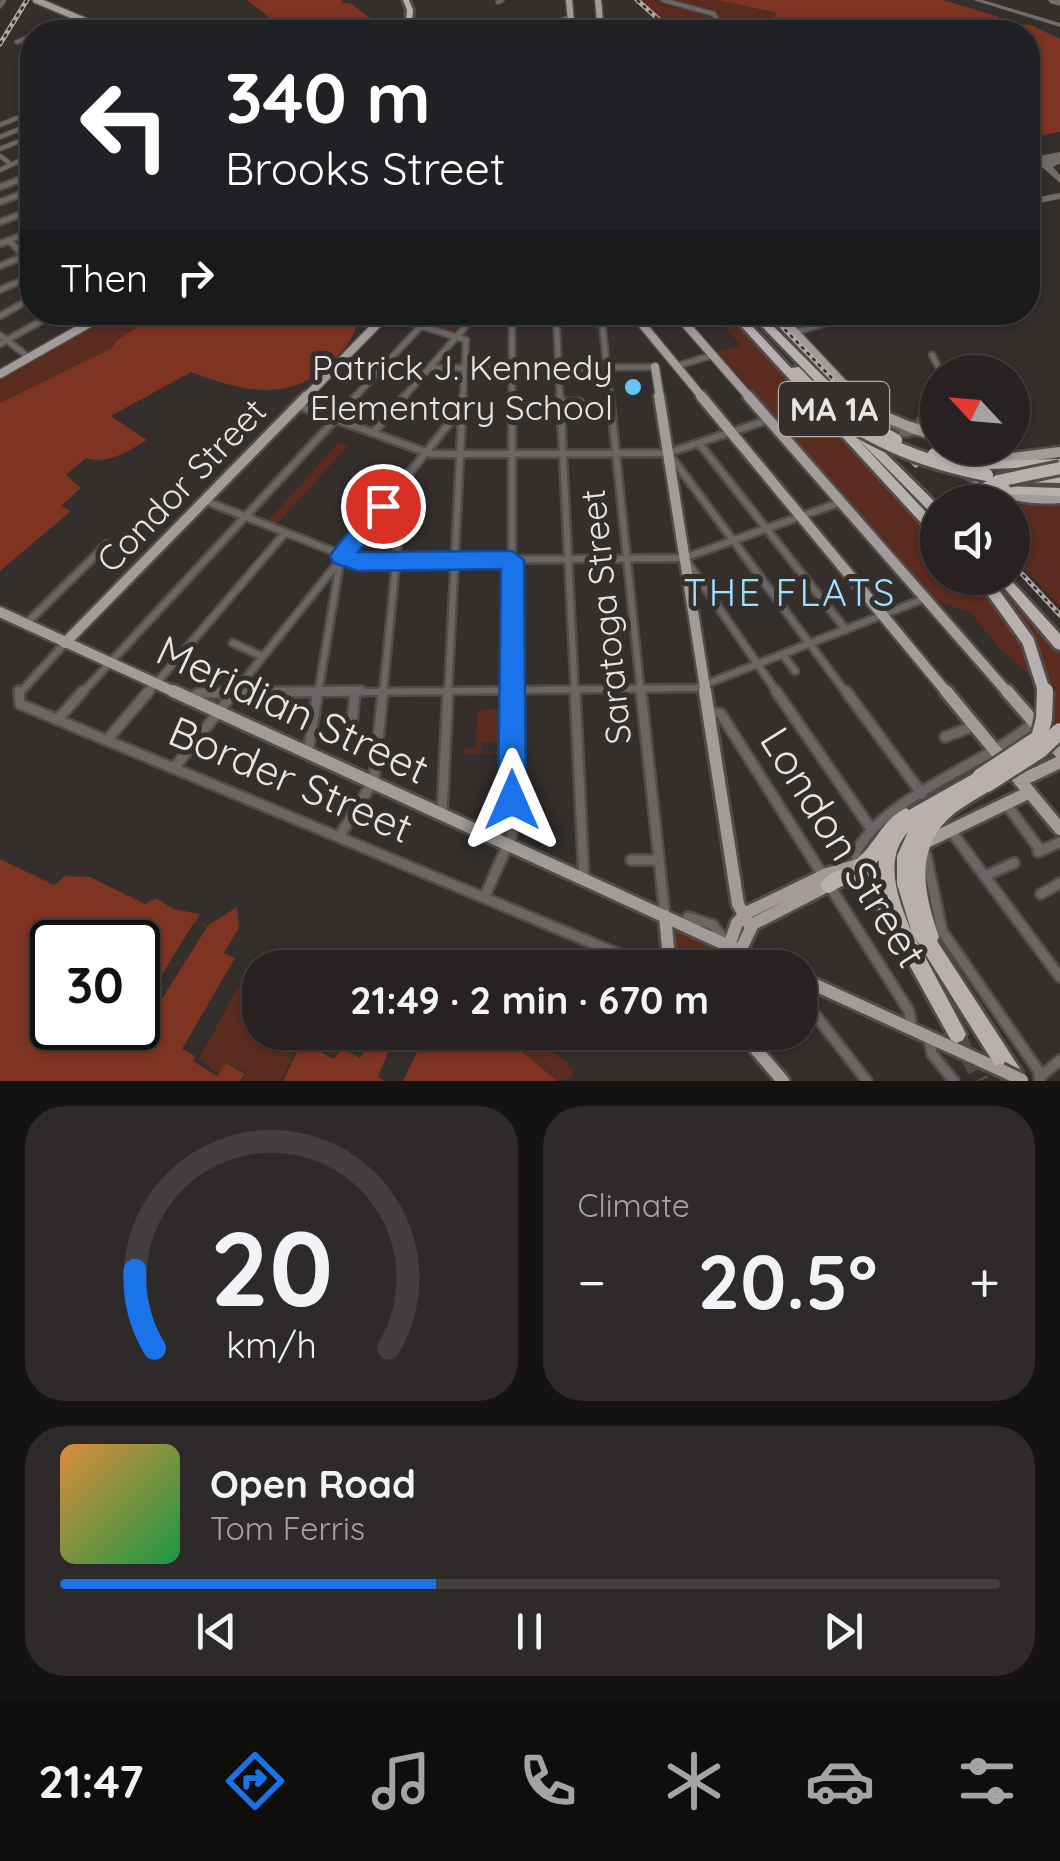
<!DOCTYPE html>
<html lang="en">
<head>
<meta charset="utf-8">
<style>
  body { margin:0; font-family:Quicksand,sans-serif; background:#2f2a2a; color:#f1f3f6; height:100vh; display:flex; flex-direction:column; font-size:38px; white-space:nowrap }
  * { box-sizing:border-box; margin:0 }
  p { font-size:32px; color:#a4a4a5 }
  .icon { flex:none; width:55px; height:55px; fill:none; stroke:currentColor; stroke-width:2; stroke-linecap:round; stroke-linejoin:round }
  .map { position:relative; height:1081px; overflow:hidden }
  .side { display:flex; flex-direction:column; gap:25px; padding:25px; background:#151312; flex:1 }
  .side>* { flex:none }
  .hud { position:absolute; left:20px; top:20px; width:1020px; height:305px; border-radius:40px; box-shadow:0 2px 8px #0004,0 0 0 2px #433f3f; background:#202124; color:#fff; overflow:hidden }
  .needle { width:65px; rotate:296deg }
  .controls { position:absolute; left:920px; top:355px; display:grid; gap:20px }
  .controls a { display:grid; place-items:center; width:110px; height:110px; border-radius:50%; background:#272221; box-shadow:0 2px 8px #0004,0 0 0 2px #433f3f; font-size:50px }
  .speed { position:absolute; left:30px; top:920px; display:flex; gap:20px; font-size:50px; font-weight:700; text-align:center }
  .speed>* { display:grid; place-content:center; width:130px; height:130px; border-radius:50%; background:#272221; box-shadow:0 2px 8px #0004,0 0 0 2px #433f3f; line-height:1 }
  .speed .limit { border:5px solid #111; border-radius:15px; background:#fff; color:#111 }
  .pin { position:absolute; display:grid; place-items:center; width:85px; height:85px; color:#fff; margin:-42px; border:5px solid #fff; border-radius:50%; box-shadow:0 2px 10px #0007 }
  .me { position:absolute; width:110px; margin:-55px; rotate:0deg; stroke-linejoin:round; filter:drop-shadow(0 0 8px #0008) }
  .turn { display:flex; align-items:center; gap:35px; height:210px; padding:0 40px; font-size:45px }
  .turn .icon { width:130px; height:130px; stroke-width:2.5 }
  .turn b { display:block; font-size:70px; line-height:85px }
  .then { display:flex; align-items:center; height:95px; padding:0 40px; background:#0003; gap:20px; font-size:38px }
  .big { font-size:75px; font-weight:700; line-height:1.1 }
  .side .widget { flex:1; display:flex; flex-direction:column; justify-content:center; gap:15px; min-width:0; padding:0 35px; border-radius:40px; background:#2f2a2a }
  .side .dial { align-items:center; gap:0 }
  .dial svg { height:260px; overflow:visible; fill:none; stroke:#433f3f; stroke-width:7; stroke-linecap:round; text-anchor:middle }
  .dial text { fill:#f1f3f6; stroke:none }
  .song { display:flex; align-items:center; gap:30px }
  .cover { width:120px; height:120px; border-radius:15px; background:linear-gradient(135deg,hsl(30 70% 55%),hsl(140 70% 35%)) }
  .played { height:10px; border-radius:5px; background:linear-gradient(90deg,#1a73e8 40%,#433f3f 40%) }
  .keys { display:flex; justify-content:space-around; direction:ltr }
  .heat { display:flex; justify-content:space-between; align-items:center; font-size:55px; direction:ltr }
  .side .tiles { flex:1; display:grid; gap:25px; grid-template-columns:1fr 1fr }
  .widget:last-child { grid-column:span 2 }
  .trip { position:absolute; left:242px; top:950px; width:575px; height:100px; border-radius:40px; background:#272221; box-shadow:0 2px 8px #0004,0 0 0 2px #433f3f; font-weight:700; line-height:100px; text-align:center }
  .tab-bar { display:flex; height:160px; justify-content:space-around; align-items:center; background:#100e0d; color:#a4a4a5 }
  .tab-bar .icon { width:70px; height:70px }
  .tab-bar .selected { color:#1a73e8 }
  .tab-bar b { font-size:45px; color:#f1f3f6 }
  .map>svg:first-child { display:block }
</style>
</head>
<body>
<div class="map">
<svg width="1060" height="1081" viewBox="0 0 1060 1081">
  <rect width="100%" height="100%" fill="#342e2c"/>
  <path fill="#5b2b1f" d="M640,0H718L778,14C770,23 750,22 739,27L740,32L735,23H745L744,18H664L679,32H676Z
    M115,313H154L136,331L113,343L112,348L0,403V378Z
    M394,313V312L474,313L455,333Z
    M715,313H728L808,398L817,395L937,516L938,578H998L1034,614L1060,652V742L1033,710L1041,699L1033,677L1000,649L970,612L939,602L717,352L740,345Z
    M339,442L348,446L276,525L268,521Z
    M1060,503V607L1012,554L1013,506Z
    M501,709C502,718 500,730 500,742L481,743V751L506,753L463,754L464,749L476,748L477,715L481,710Z
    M682,931L688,937L755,967H674L673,933Z
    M248,970L260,976V1032L359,1033L352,1046L342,1042L334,1055L301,1039L281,1081H242L246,1072L227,1062L218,1074L199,1058Z
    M475,1033C507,1033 554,1041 573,1071L571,1078L558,1081L501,1035L494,1041Z"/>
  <path fill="#7f3321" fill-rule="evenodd" d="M247,0H343L341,3H350L381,26L375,29L389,32H274L279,25Z
    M718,0H943L996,16L1007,23L1031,25L1060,39V132L1037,136L1028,131V32H740L738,27L773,19L777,13Z
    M153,313H368C355,322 356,333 347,345C301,404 254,396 191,372L111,416L147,440C128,451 109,465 86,458L66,475L81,488L61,506L71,511L0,571V403L112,348L116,341L152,318Z
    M0,859L54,885L65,876L90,877L145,904L156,898L173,909L200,914L196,921L207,926L237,907L239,928L224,953L235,958L182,1049L195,1056L193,1061L217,1076L226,1063L245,1074L240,1081H0ZM52,942H138V1028H52Z
    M427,1032L467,1033L494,1041L501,1035L558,1081H403Z
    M374,1033H396L378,1077L385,1081H283L302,1042L334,1059L342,1048L360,1058Z"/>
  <path fill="#342e2c" d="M195,921L207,927L135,1042L123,1036L129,1028H138V1013Z"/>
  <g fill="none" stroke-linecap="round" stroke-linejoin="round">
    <path fill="#716c6a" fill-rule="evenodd" d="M973,0H983L1060,23V27Z
      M1060,156V163L1053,167L1060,175V183L1042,167Z
      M1060,193V199L1028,205V199Z"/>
    <path fill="#716c6a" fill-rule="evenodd" d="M1048,0H1060V6L1050,3Z
      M1060,152V164L1028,170V158Z"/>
    <path stroke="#4f4947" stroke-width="16" stroke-dasharray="16 9" stroke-linecap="butt" d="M957,1034L981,1081"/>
    <defs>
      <path id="minor-far3" d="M663,0L714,14L723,32
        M498,2L502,0
        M0,6L4,0
        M630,21L632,31
        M684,31H722
        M43,32L80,19
        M525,32L571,17
        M566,32L666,31
        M17,42L32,36
        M0,125L32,112
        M0,137L32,124
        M0,149L32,136
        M0,156L8,162
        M0,170L32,155"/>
      <path id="minor-far2" d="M0,187L32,175
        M0,202L32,190
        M0,222L32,210
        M9,240L32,265
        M0,244L32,231
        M0,266L32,253
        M0,290L32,276
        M512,312V398
        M556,312L560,398
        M601,312L610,398
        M386,315L466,340L463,398
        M0,316L32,298
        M796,332L861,312
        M0,335L30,358
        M0,344L57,312
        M932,355L941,372
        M677,366L713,355
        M430,368L655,367
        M354,398L421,326
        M403,398L478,312
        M932,398L938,386"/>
      <path id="minor-far1" d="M512,396V694
        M560,396L575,694
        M610,396L641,694
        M561,402H580
        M299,406L431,454L668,453L768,420
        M876,416C914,447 915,434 933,396
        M373,433L405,396
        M699,443L846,630
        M672,458L847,694
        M206,501L358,561L684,558L841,502
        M688,563L778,694
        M27,623L107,544
        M233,643L261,656
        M783,655L795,671
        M19,694L65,643
        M81,694L357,396
        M147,694L285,533
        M197,694L696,688L926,598
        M233,694L463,406
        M318,694L340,562
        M383,694L404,481
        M448,694L463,396"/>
      <path id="minor" d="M19,691L20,704L652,968
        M575,691L584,879
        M641,691L665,916
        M776,691L872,830
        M846,691L922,794
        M190,698L199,693L361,691
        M709,711L721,714L822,874
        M57,720L83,691
        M351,733L355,692
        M945,737L974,726
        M107,740L149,691
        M308,752L318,691
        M174,768L235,691
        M1006,804L1041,851
        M442,814L448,691
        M951,831L1060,977
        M339,837L374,780L383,691
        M1038,852L1060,842
        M926,855L942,931L1038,1070L1040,1081
        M631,860H659
        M861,864L855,854C884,796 983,766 1033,723
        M985,876L1014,863
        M829,885L909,1011L912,1029
        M1041,894L1060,883
        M484,898L512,835V691
        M684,925L688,917L713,925L729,945
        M806,1003L867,1081
        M929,1039L932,1054L954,1081
        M1041,1076L1060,1060"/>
      <path id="major-far3" d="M36,0L111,32
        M569,0L572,32
        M598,0L601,32"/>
      <path id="major-far2" d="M632,312L703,398
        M675,312L750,398
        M776,312L857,398
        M655,367L660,398
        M0,374L109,312
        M305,398L389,312"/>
      <path id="major-far1" d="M659,396L706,694
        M701,396L948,694
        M748,396L1009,694
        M854,396L867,409L917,430
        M911,427L938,437
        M960,448V466C990,492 1021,501 1060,498
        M966,448L1012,458L1060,452
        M0,612L179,694
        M65,643L307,396"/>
      <path id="major" d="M173,691L777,968
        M705,691L738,904L750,926
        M946,691L1060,829
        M1007,691L1060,752
        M1020,781L1060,762
        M924,843L1030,792
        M665,916L670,968
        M729,946L737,923L746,913L827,874L861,864
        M740,951L753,924L829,885
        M800,978L1001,1070
        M800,1006L808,999L812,984
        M741,1032L783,1081
        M755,1044L767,1032"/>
      <path id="highway" d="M403,0H409L413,10L411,32H405L407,10Z
        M728,312H739L791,368L799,367L830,399L831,402L830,405L826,406L847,428V423H855L938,505V517L934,516L852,433L938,525V539L934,537Z
        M748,312H759L844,397L845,400L844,403H836Z
        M1060,459V467H1058L986,469L980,465L986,461Z
        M1019,475H1060V483L1015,482L1013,479L1015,476Z
        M1005,486L1060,488V496L1005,494L999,490Z
        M973,578H987L1000,592L998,596H988Z
        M996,578H1009L1060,634V650L1055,648Z
        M980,770L985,772L995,784L992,789C979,798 957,809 947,820C914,854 925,896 939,937L937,941L1022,1072L1024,1081H1005L914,936L963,1028L966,1034L963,1040L957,1043L951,1040L911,968L895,934L889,932C881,916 868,878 845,885C839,887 834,891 829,893L823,891L821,885C826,873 842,868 855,868L853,864C858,857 865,853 870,845C882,830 888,817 906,808L909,810ZM908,832L897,856V884L912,933C899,902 882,860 908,832ZM879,860L878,878L879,880L872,867Z"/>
    </defs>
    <use href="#minor-far3" stroke="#514b49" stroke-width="6"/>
    <use href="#minor-far2" stroke="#514b49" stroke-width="9"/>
    <use href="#minor-far1" stroke="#514b49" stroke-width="11"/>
    <use href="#minor" stroke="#514b49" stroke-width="14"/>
    <use href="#major-far3" stroke="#514b49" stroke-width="9"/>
    <use href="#major-far2" stroke="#514b49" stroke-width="11"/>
    <use href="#major-far1" stroke="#514b49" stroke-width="15"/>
    <use href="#major" stroke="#514b49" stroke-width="18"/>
    <use href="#highway" stroke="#514b49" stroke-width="6"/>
    <use href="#minor-far3" stroke="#696665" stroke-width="4"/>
    <use href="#minor-far2" stroke="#696665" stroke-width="5"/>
    <use href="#minor-far1" stroke="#696665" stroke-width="6"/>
    <use href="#minor" stroke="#696665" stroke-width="9"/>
    <use href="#major-far3" stroke="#a29b99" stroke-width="6"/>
    <use href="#major-far2" stroke="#a29b99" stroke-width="8"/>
    <use href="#major-far1" stroke="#a29b99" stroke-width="10"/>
    <use href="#major" stroke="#a29b99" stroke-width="12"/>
    <use href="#highway" fill="#b8b0ae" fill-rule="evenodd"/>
    <defs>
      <path id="rail" d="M637,0L673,32
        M0,44L27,0
        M768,312L916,465
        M1012,563L1060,615"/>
    </defs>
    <use href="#rail" stroke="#aea9a8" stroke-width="5"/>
    <use href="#rail" stroke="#342e2c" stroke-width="2.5" stroke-dasharray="4" stroke-linecap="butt"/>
    <defs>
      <path id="major-bridge" d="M1001,1070L1022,1080"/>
      <path id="highway-bridge-far2" d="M824,392L832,398"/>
      <path id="highway-bridge-far1" d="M813,396C864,440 922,462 987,475
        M829,396L858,419L896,440
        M934,454L986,465
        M981,497L1005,490
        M964,502L998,481L1060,468
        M993,592L1028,641L1045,694"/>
      <path id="highway-bridge" d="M980,777L1039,738L1044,719L1045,691
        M987,784L1040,750L1060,731"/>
    </defs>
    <use href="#major-bridge" stroke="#514b49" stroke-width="18" stroke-linecap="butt"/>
    <use href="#highway-bridge-far2" stroke="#514b49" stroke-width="14" stroke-linecap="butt"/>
    <use href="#highway-bridge-far1" stroke="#514b49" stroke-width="18" stroke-linecap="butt"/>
    <use href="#highway-bridge" stroke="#514b49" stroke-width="21" stroke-linecap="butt"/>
    <use href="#major-bridge" stroke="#a29b99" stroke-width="12"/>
    <use href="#highway-bridge-far2" stroke="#b8b0ae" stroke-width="10"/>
    <use href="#highway-bridge-far1" stroke="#b8b0ae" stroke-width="12"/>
    <use href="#highway-bridge" stroke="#b8b0ae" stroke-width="16"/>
  </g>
  <path fill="#1a73e8" stroke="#114b97" stroke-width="2.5" d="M383,497L394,506L358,552L512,551L524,560L526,800L522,809L512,813L502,809L498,800L501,569L358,571L334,563L330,556L334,550L375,500Z"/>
  <circle fill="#65c5ee" stroke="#342e2c" stroke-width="4" cx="633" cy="387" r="10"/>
  <g text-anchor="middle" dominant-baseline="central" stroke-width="10" stroke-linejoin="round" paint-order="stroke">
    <rect fill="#342e2c" stroke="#b3adac" stroke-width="2.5" x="779" y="382" width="110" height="54" rx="8"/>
    <g font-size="32" font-weight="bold" fill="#e9e4e3">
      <text x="834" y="409">MA 1A</text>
    </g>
    <g font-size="35" fill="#e9e4e3" stroke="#342e2c" text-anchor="end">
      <text x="613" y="367">Patrick J. Kennedy<tspan x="613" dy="40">Elementary School</tspan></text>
    </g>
    <g font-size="35" fill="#e9e4e3" stroke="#342e2c">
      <text transform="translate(181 485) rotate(-46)">Condor Street</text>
      <text transform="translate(605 617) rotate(-96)">Saratoga Street</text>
    </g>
    <g font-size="38" letter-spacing="2.5" fill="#9de0ff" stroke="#342e2c">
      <text x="790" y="592">THE FLATS</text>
    </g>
    <g font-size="42" fill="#e9e4e3" stroke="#342e2c">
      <text transform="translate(293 709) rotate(25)">Meridian Street</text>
      <text transform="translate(291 779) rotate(23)">Border Street</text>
      <text transform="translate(844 847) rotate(58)">London Street</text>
    </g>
  </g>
</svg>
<div class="controls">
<a><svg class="needle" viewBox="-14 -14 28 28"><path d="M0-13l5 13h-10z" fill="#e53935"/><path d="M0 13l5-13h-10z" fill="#a4a4a5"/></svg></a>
<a><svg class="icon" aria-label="sound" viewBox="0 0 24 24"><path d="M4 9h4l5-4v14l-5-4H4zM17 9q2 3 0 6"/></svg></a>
</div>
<div class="speed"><div class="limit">30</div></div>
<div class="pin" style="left:383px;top:506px;background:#d93025"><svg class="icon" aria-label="arrive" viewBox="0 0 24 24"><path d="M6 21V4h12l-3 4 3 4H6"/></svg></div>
<svg class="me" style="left:512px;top:800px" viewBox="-20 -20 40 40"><path d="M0-17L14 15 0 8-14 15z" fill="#1a73e8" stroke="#fff" stroke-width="4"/></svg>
<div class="trip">21:49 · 2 min · 670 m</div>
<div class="hud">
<div class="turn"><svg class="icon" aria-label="left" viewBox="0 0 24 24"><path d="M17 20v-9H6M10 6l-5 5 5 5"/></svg><div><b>340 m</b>Brooks Street</div></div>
<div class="then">Then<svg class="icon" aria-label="right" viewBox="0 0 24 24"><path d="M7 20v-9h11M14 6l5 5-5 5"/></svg></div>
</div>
</div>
<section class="side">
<div class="tiles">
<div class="widget dial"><svg viewBox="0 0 100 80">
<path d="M14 69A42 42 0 1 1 86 69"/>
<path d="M14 69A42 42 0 0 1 8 45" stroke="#1a73e8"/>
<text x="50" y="56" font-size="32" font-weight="700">20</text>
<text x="50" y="72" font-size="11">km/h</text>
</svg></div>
<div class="widget"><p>Climate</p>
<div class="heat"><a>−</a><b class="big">20.5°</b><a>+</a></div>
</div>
<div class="widget">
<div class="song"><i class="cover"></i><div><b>Open Road</b><p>Tom Ferris</p></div></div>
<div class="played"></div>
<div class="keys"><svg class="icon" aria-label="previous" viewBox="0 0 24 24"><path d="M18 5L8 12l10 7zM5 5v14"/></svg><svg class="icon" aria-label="pause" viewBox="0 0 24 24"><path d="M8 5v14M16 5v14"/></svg><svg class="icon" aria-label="next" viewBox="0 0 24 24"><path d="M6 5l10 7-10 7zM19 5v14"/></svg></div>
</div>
</div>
</section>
<nav class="tab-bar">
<b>21:47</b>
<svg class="icon selected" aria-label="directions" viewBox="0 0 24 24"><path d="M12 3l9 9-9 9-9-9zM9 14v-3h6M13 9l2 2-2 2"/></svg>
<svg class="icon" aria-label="music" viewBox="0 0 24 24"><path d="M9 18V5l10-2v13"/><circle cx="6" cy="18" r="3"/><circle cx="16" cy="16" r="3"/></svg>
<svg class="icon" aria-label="phone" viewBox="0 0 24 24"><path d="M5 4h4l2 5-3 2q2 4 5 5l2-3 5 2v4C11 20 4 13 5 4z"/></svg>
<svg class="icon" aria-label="climate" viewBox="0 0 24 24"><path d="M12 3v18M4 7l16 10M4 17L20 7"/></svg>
<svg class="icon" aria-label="car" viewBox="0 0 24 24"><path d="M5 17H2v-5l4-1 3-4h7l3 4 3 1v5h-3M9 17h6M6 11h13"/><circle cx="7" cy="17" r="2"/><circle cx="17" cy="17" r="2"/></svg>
<svg class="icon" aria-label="filters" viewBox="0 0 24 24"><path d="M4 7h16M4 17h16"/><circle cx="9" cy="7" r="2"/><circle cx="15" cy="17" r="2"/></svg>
</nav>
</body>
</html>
